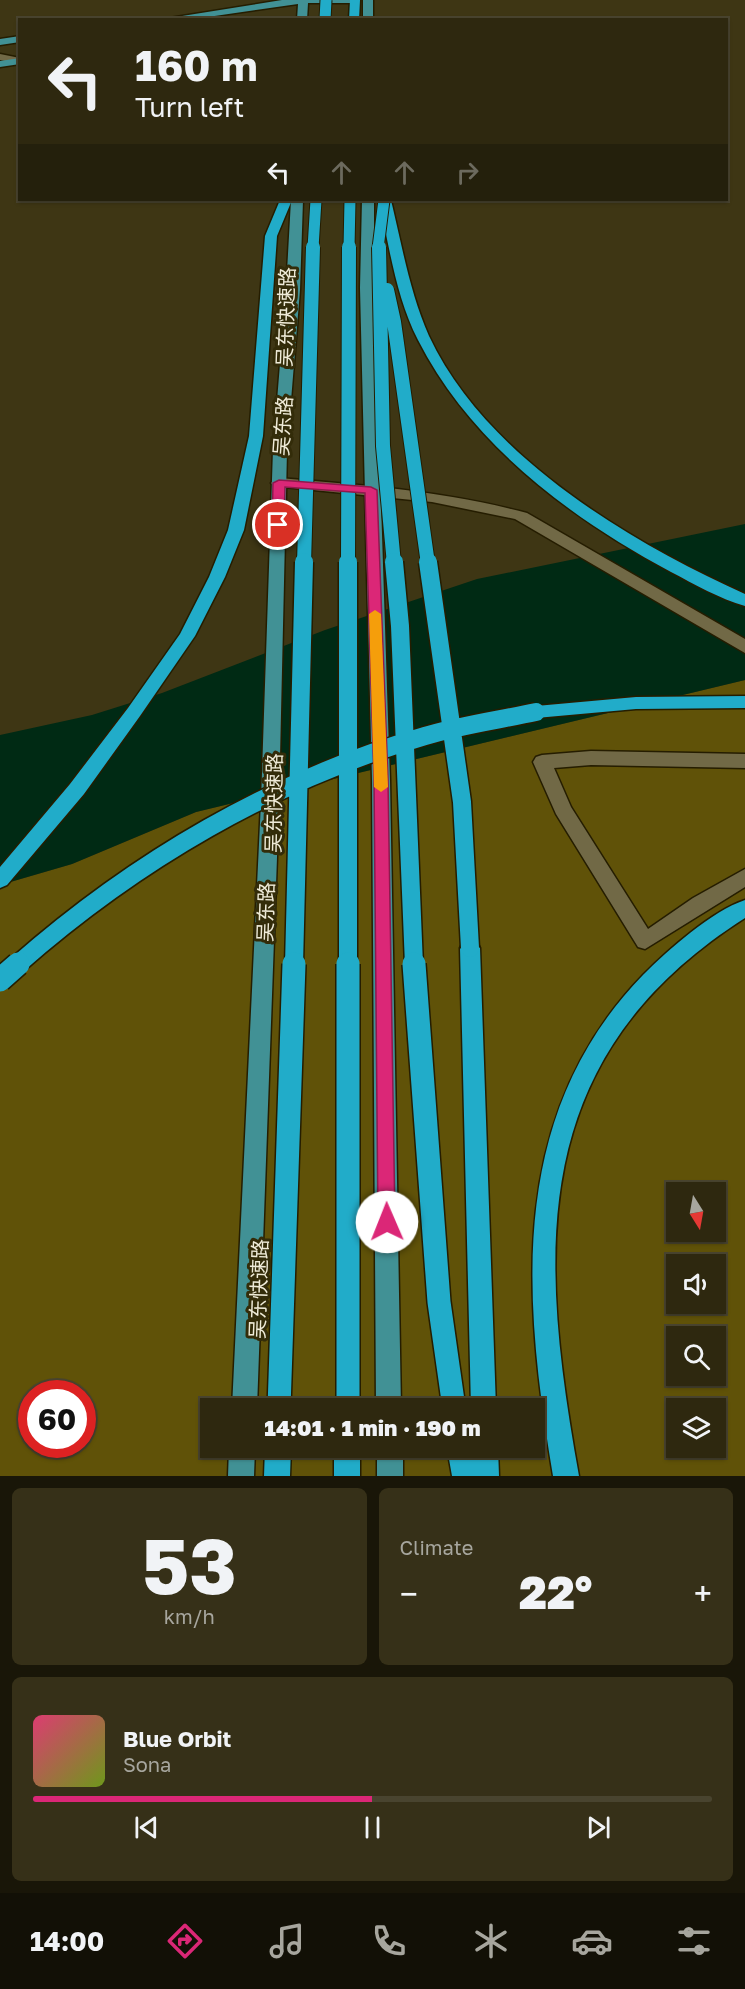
<!DOCTYPE html>
<html lang="en">
<head>
<meta charset="utf-8">
<style>
  body { margin:0; font-family:"Golos Text","Noto Sans SC",sans-serif; background:#363018; color:#f1f3f6; height:100vh; display:flex; flex-direction:column; font-size:22px; white-space:nowrap }
  * { box-sizing:border-box; margin:0 }
  p { font-size:20px; color:#a7a69e }
  .icon { flex:none; width:33px; height:33px; fill:none; stroke:currentColor; stroke-width:2; stroke-linecap:round; stroke-linejoin:round }
  .map { position:relative; height:1476px; overflow:hidden }
  .details { display:flex; flex-direction:column; gap:12px; padding:12px; background:#191608; flex:1 }
  .details>* { flex:none }
  .banner { position:absolute; left:18px; top:18px; width:710px; height:183px; border-radius:0px; box-shadow:0 2px 4px #0004,0 0 0 2px #49442f; background:#2e280f; color:#f1f3f6; overflow:hidden }
  .needle { width:39px; rotate:169deg }
  .controls { position:absolute; left:666px; top:1182px; display:grid; gap:12px }
  .controls a { display:grid; place-items:center; width:60px; height:60px; border-radius:0px; background:#2e280f; box-shadow:0 2px 4px #0004,0 0 0 2px #49442f; font-size:30px }
  .speed { position:absolute; left:18px; top:1380px; display:flex; gap:12px; font-size:30px; font-weight:700; text-align:center }
  .speed>* { display:grid; place-content:center; width:78px; height:78px; border-radius:50%; background:#2e280f; box-shadow:0 2px 4px #0004,0 0 0 2px #49442f; line-height:1 }
  .speed .limit { border:9px solid #d22; background:#fff; color:#111 }
  .pin { position:absolute; display:grid; place-items:center; width:51px; height:51px; color:#fff; margin:-26px; border:3px solid #fff; border-radius:50%; box-shadow:0 2px 6px #0007 }
  .me { position:absolute; width:66px; margin:-33px; rotate:359deg; stroke-linejoin:round; filter:drop-shadow(0 0 4px #0008) }
  .turn { display:flex; align-items:center; gap:21px; height:126px; padding:0 18px; font-size:27px }
  .turn .icon { width:78px; height:78px; stroke-width:2.5 }
  .turn b { display:block; font-size:42px; line-height:51px }
  .lanes { display:flex; align-items:center; height:57px; padding:0 18px; background:#0003; justify-content:center; gap:30px; direction:ltr }
  .lanes .off { opacity:.35 }
  .big { font-size:45px; font-weight:800; line-height:1.1 }
  .details .widget { flex:1; display:flex; flex-direction:column; justify-content:center; gap:9px; min-width:0; padding:0 21px; border-radius:9px; background:#363018 }
  .details .dial { align-items:center; gap:0 }
  .dial b { font-size:78px; line-height:1 }
  .song { display:flex; align-items:center; gap:18px }
  .cover { width:72px; height:72px; border-radius:9px; background:linear-gradient(135deg,hsl(340 70% 55%),hsl(80 70% 35%)) }
  .played { height:6px; border-radius:3px; background:linear-gradient(90deg,#db2777 50%,#49442f 50%) }
  .keys { display:flex; justify-content:space-around; direction:ltr }
  .heat { display:flex; justify-content:space-between; align-items:center; font-size:33px; direction:ltr }
  .details .tiles { flex:1; display:grid; gap:12px; grid-template-columns:1fr 1fr }
  .widget:last-child { grid-column:span 2 }
  .trip { position:absolute; left:200px; top:1398px; width:345px; height:60px; border-radius:0px; background:#2e280f; box-shadow:0 2px 4px #0004,0 0 0 2px #49442f; font-weight:800; line-height:60px; text-align:center }
  .dock { display:flex; height:96px; justify-content:space-around; align-items:center; background:#121006; color:#a7a69e }
  .dock .icon { width:42px; height:42px }
  .dock .on { color:#db2777 }
  .dock b { font-size:27px; color:#f1f3f6 }
  .map>svg:first-child { display:block }
</style>
</head>
<body>
<div class="map">
<svg width="745" height="1476" viewBox="0 0 745 1476">
  <rect width="100%" height="100%" fill="#3e3614"/>
  <path fill="#605208" fill-rule="evenodd" d="M745,680V1476H0V885L72,864L196,812ZM676,1192H716V1232H676ZM676,1264H716V1304H676ZM676,1336H716V1376H676ZM32,1394H82V1444H32ZM210,1408H534V1448H210ZM676,1408H716V1448H676Z"/>
  <path fill="#002a14" d="M745,524V680L196,812L72,864L0,885V735L92,715L162,693L325,630L477,579Z"/>
  <g fill="none" stroke-linecap="round" stroke-linejoin="round">
    <defs>
      <path id="minor" d="M0,54L20,58V64L0,60Z
        M279,478C363,485 445,491 527,513L745,639V653L515,519L432,502L274,486L271,483L274,480Z
        M591,751L745,754V768L591,765L554,768L571,807L648,929L693,898L745,869V887L645,949L638,947L556,814L533,762L536,757L542,755Z"/>
      <path id="major" d="M282,0H355L350,3H308L307,20H297L298,4L187,20H157Z
        M363,0H373V20H363Z
        M20,36V42L0,45V39Z
        M20,58V64L0,67V61Z
        M291,200H303L300,290L287,450L279,802L257,1408H232L261,802L273,450L286,290Z
        M362,200H374V288L390,780L401,1408H376L372,780L360,288Z
        M229,1448H255L254,1476H228Z
        M377,1448H403V1476H377Z"/>
      <path id="highway" d="M350,0H360L359,20H349Z
        M280,200H292L277,236L263,436L244,530L225,577L195,636L140,716L84,794L7,885L0,888V867L70,784L128,708L180,634L209,577L228,530L249,436L265,236Z
        M379,200H391C402,246 410,293 429,336C485,456 630,542 745,594V606C720,599 694,584 671,572C570,518 471,444 418,340C396,297 389,246 379,200Z
        M745,696V708L636,709L536,718L530,716L527,712L530,708L536,706L636,697Z
        M745,900V918C527,1057 538,1249 579,1476H553C523,1298 507,1115 643,975C668,950 712,911 745,900Z
        M470,940L477,942L480,948L496,1408H471L460,948L463,942Z
        M265,1448H291L290,1476H264Z
        M334,1448H360V1476H334Z
        M447,1448H498L499,1476H452Z"/>
    </defs>
    <use href="#minor" stroke="#251d00" stroke-width="3"/>
    <use href="#major" stroke="#251d00" stroke-width="3"/>
    <use href="#highway" stroke="#251d00" stroke-width="3"/>
    <use href="#minor" fill="#716946" fill-rule="evenodd"/>
    <use href="#major" fill="#419195" fill-rule="evenodd"/>
    <use href="#highway" fill="#21acc9" fill-rule="evenodd"/>
    <defs>
      <path id="highway-bridge-far3" d="M325,20L326,0
        M313,248L316,200
        M349,248L350,200
        M378,248L384,200"/>
      <path id="highway-bridge-far2" d="M379,247L383,446L394,564
        M387,290L394,322L428,564
        M304,564L313,247
        M348,564L349,247"/>
      <path id="highway-bridge-far1" d="M348,562V965
        M394,562L400,626L414,965
        M428,562L462,802L470,948
        M17,965C135,861 273,780 425,736C461,725 499,720 536,712
        M294,965L304,562"/>
      <path id="highway-bridge" d="M348,964V1408
        M414,964L439,1302L454,1408
        M0,980L18,964
        M279,1408L294,964"/>
    </defs>
    <use href="#highway-bridge-far3" stroke="#251d00" stroke-width="13" stroke-linecap="butt"/>
    <use href="#highway-bridge-far2" stroke="#251d00" stroke-width="16" stroke-linecap="butt"/>
    <use href="#highway-bridge-far1" stroke="#251d00" stroke-width="21" stroke-linecap="butt"/>
    <use href="#highway-bridge" stroke="#251d00" stroke-width="26" stroke-linecap="butt"/>
    <use href="#highway-bridge-far3" stroke="#21acc9" stroke-width="11"/>
    <use href="#highway-bridge-far2" stroke="#21acc9" stroke-width="14"/>
    <use href="#highway-bridge-far1" stroke="#21acc9" stroke-width="18"/>
    <use href="#highway-bridge" stroke="#21acc9" stroke-width="23"/>
  </g>
  <path fill="#db2777" stroke="#8e194d" stroke-width="1.5" d="M279,480L371,487L377,490L388,780L395,1222L393,1227L387,1230L380,1227L378,1222L374,780L365,493L285,487L284,525L278,529L272,525L273,483Z"/>
  <path fill="#f59e0b" d="M375,610L381,614L388,787L381,792L374,787L369,614Z"/>
  <g text-anchor="middle" dominant-baseline="central" stroke-width="6" stroke-linejoin="round" paint-order="stroke">
    <g font-size="20" fill="#efebd8" stroke="#332c09">
      <text transform="translate(285 317) rotate(-88)">吴东快速路</text>
      <text transform="translate(282 426) rotate(-86)">吴东路</text>
      <text transform="translate(273 803) rotate(-89)">吴东快速路</text>
      <text transform="translate(265 912) rotate(-88)">吴东路</text>
      <text transform="translate(258 1289) rotate(-88)">吴东快速路</text>
    </g>
  </g>
</svg>
<div class="controls">
<a><svg class="needle" viewBox="-14 -14 28 28"><path d="M0-13l5 13h-10z" fill="#e53935"/><path d="M0 13l5-13h-10z" fill="#a7a69e"/></svg></a>
<a><svg class="icon" aria-label="sound" viewBox="0 0 24 24"><path d="M4 9h4l5-4v14l-5-4H4zM17 9q2 3 0 6"/></svg></a>
<a><svg class="icon" aria-label="search" viewBox="0 0 24 24"><circle cx="10" cy="10" r="6"/><path d="M15 15l6 6"/></svg></a>
<a><svg class="icon" aria-label="layers" viewBox="0 0 24 24"><path d="M12 4l9 5-9 5-9-5zM3 14l9 5 9-5"/></svg></a>
</div>
<div class="speed"><div class="limit">60</div></div>
<div class="pin" style="left:278px;top:525px;background:#d93025"><svg class="icon" aria-label="arrive" viewBox="0 0 24 24"><path d="M6 21V4h12l-3 4 3 4H6"/></svg></div>
<svg class="me" style="left:387px;top:1222px" viewBox="-20 -20 40 40"><circle r="19" fill="#fff"/><path d="M0-13L10 11 0 6-10 11z" fill="#db2777"/></svg>
<div class="trip">14:01 · 1 min · 190 m</div>
<div class="banner">
<div class="turn"><svg class="icon" aria-label="left" viewBox="0 0 24 24"><path d="M17 20v-9H6M10 6l-5 5 5 5"/></svg><div><b>160 m</b>Turn left</div></div>
<div class="lanes"><svg class="icon" aria-label="left" viewBox="0 0 24 24"><path d="M17 20v-9H6M10 6l-5 5 5 5"/></svg><svg class="icon off" aria-label="ahead" viewBox="0 0 24 24"><path d="M12 20V5M6 11l6-6 6 6"/></svg><svg class="icon off" aria-label="ahead" viewBox="0 0 24 24"><path d="M12 20V5M6 11l6-6 6 6"/></svg><svg class="icon off" aria-label="right" viewBox="0 0 24 24"><path d="M7 20v-9h11M14 6l5 5-5 5"/></svg></div>
</div>
</div>
<section class="details">
<div class="tiles">
<div class="widget dial"><b>53</b><p>km/h</p></div>
<div class="widget"><p>Climate</p>
<div class="heat"><a>−</a><b class="big">22°</b><a>+</a></div>
</div>
<div class="widget">
<div class="song"><i class="cover"></i><div><b>Blue Orbit</b><p>Sona</p></div></div>
<div class="played"></div>
<div class="keys"><svg class="icon" aria-label="previous" viewBox="0 0 24 24"><path d="M18 5L8 12l10 7zM5 5v14"/></svg><svg class="icon" aria-label="pause" viewBox="0 0 24 24"><path d="M8 5v14M16 5v14"/></svg><svg class="icon" aria-label="next" viewBox="0 0 24 24"><path d="M6 5l10 7-10 7zM19 5v14"/></svg></div>
</div>
</div>
</section>
<nav class="dock">
<b>14:00</b>
<svg class="icon on" aria-label="directions" viewBox="0 0 24 24"><path d="M12 3l9 9-9 9-9-9zM9 14v-3h6M13 9l2 2-2 2"/></svg>
<svg class="icon" aria-label="music" viewBox="0 0 24 24"><path d="M9 18V5l10-2v13"/><circle cx="6" cy="18" r="3"/><circle cx="16" cy="16" r="3"/></svg>
<svg class="icon" aria-label="phone" viewBox="0 0 24 24"><path d="M5 4h4l2 5-3 2q2 4 5 5l2-3 5 2v4C11 20 4 13 5 4z"/></svg>
<svg class="icon" aria-label="climate" viewBox="0 0 24 24"><path d="M12 3v18M4 7l16 10M4 17L20 7"/></svg>
<svg class="icon" aria-label="car" viewBox="0 0 24 24"><path d="M5 17H2v-5l4-1 3-4h7l3 4 3 1v5h-3M9 17h6M6 11h13"/><circle cx="7" cy="17" r="2"/><circle cx="17" cy="17" r="2"/></svg>
<svg class="icon" aria-label="filters" viewBox="0 0 24 24"><path d="M4 7h16M4 17h16"/><circle cx="9" cy="7" r="2"/><circle cx="15" cy="17" r="2"/></svg>
</nav>
</body>
</html>
